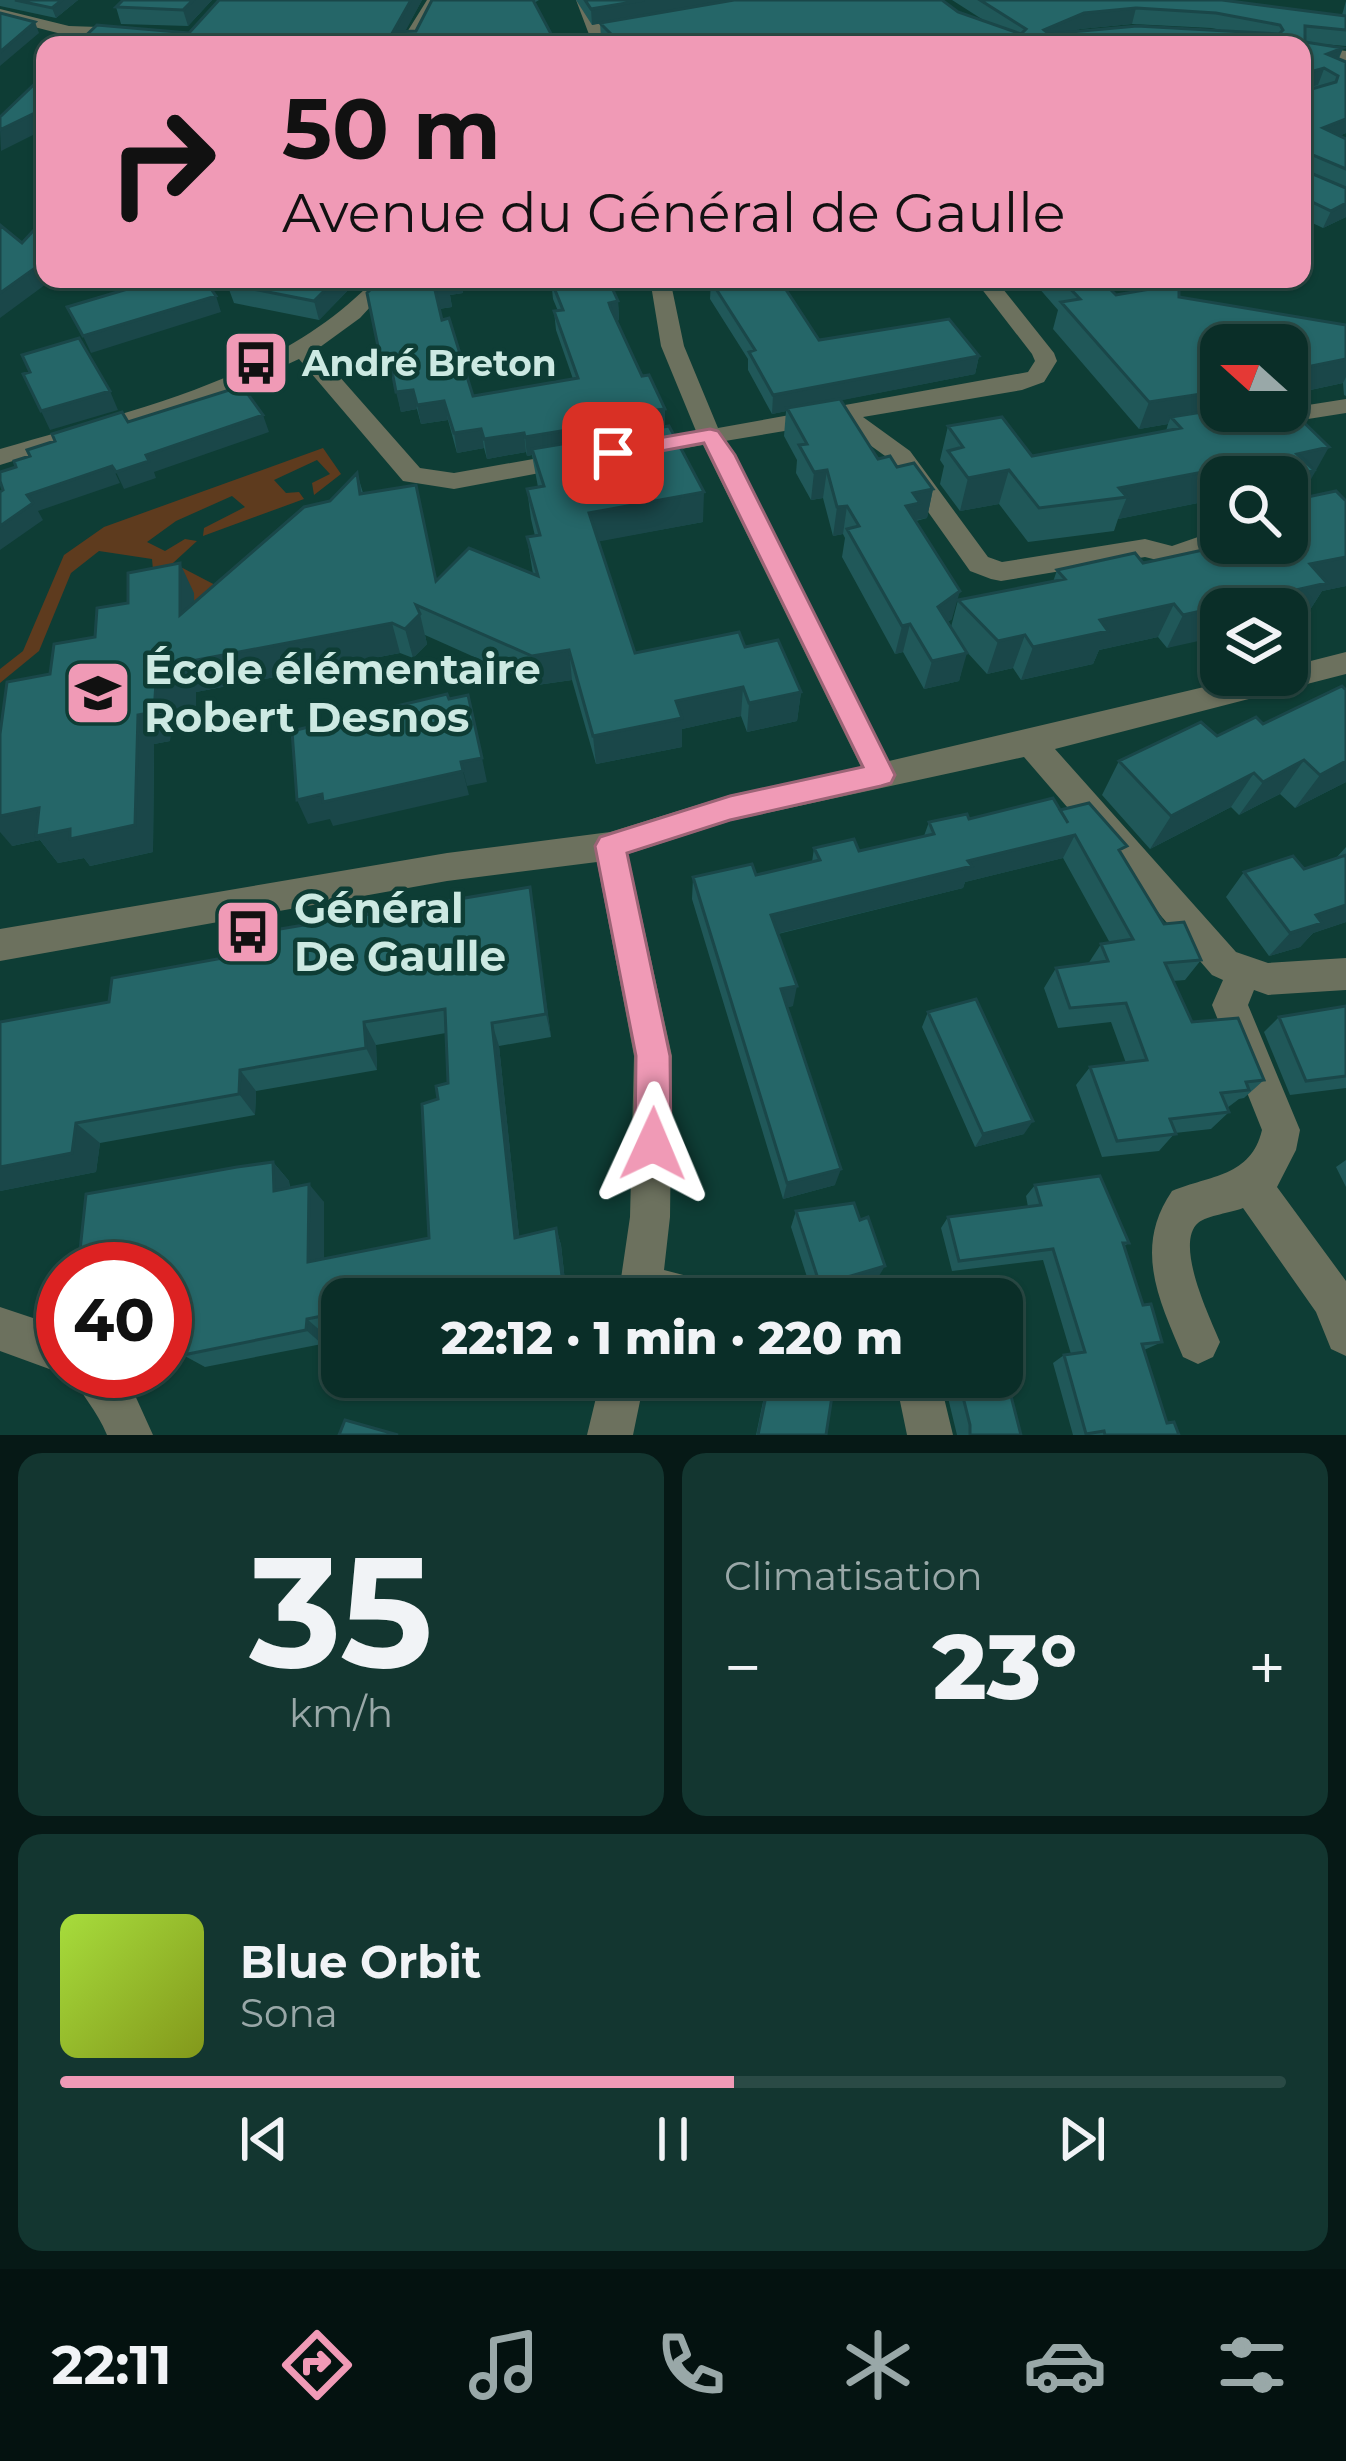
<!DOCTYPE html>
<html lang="fr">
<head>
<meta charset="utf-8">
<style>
  body { margin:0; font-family:Montserrat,sans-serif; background:#133630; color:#f1f3f6; height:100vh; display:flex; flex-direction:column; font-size:45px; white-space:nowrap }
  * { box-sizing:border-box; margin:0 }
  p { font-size:39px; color:#99a8a8 }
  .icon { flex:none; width:66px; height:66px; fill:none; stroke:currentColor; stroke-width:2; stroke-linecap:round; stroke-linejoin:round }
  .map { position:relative; height:1435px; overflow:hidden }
  .sheet { display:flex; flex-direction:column; gap:18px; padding:18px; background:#061916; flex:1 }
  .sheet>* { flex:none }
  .guide { position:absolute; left:36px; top:36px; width:1275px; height:252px; border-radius:24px; box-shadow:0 3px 9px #0004,0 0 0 3px #2a4a45; background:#f09ab6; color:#111; overflow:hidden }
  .needle { width:78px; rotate:291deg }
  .fabs { position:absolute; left:1200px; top:324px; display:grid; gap:24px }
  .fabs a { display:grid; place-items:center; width:108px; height:108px; border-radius:24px; background:#0a2e28; box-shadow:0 3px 9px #0004,0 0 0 3px #2a4a45; font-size:60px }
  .speed { position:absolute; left:36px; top:1242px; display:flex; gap:24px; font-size:60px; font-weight:700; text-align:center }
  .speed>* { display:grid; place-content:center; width:156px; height:156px; border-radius:50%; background:#0a2e28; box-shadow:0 3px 9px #0004,0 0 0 3px #2a4a45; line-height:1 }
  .speed .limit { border:18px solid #d22; background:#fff; color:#111 }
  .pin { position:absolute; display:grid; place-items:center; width:102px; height:102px; color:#fff; margin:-51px; border-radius:24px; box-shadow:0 6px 18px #0006 }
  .me { position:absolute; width:132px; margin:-66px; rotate:1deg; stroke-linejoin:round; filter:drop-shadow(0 0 9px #0008) }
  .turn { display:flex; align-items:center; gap:42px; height:252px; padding:0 48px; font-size:54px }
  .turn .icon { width:156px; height:156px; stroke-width:2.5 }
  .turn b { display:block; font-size:84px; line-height:102px }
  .big { font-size:90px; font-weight:800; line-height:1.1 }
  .sheet .widget { flex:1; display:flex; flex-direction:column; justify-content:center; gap:18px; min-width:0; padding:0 42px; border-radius:24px; background:#133630 }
  .sheet .dial { align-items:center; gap:0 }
  .dial b { font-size:156px; line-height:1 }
  .song { display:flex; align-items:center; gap:36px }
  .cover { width:144px; height:144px; border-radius:18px; background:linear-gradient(135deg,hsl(80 70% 55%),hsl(70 70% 35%)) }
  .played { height:12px; border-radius:6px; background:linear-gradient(90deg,#f09ab6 55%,#2a4a45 55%) }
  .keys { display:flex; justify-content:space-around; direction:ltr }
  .heat { display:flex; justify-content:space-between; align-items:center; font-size:66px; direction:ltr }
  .sheet .tiles { flex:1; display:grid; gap:18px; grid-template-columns:1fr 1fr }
  .widget:last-child { grid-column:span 2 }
  .trip { position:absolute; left:321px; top:1278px; width:702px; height:120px; border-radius:24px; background:#0a2e28; box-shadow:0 3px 9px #0004,0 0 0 3px #2a4a45; font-weight:800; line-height:120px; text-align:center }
  .menu { display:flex; height:192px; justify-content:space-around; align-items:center; background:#041210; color:#99a8a8 }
  .menu .icon { width:84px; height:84px }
  .menu .current { color:#f09ab6 }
  .menu b { font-size:54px; color:#f1f3f6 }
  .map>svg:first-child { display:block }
</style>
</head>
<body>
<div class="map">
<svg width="1346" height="1435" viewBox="0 0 1346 1435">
  <rect width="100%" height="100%" fill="#0e3d35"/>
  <path fill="#5e3b1e" d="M323,448L341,474L314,495L312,483L330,474L317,460L274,480L286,493L299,492L304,499L203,536L204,528L245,507L232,496L176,521L147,542L165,551L185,539L197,541L173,563L244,600L223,635L153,570L152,559L99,551L71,573L39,651L0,683V669L23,651L64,555L104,527Z"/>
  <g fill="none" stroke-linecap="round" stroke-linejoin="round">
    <path fill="#6c715e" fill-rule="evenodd" d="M427,0H441L415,45H399Z
      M576,0H590L609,45H593Z
      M0,9L69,26L128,28L136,33L128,38L69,36L0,18Z
      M1302,45L1346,51V61L1302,55Z
      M375,279H396L360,318L316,350L420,468L454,473L573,452L585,460L582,465L454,489L403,481L299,359L217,397L0,465V449C131,410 277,381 375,279Z
      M650,279H670L684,346L718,428L1028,372L1035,361L1032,354L974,279H995L1054,353L1057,361L1044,382L1022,390L863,417L910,451L988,557L1002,562L1145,539L1172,546L1221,529V543H1231L1173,564L1145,557L1001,581L991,579L970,571L892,461L838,422L725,441L889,761L1255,675H1287V667L1346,652V674L1055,749L1236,952L1268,963L1346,958V990L1268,995L1254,990L1248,1005L1300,1130L1296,1150L1277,1187L1346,1281V1356L1331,1349L1316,1312L1243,1208C1231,1213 1208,1215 1198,1223C1174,1244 1210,1318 1220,1342L1213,1357L1198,1364L1183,1357C1159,1300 1133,1248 1172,1191C1210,1175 1251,1177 1262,1130L1212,1005L1223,980L1212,975L1024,757L730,821L628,854L672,1056L670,1217L664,1270L718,1284L724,1299H618L630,1217L634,1056L597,862L447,881L0,961V929L447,853L610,832L730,795L861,767L703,445L638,457L626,449L638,441L696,431L661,346Z
      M1346,399V413L1258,427L1246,420L1258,413Z
      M0,1307L63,1328V1371H70L63,1374L0,1351Z
      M70,1371H124L153,1435H107C97,1410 80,1394 70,1371Z
      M601,1377H645L633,1435H587Z
      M895,1377H939L953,1435H907Z"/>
  </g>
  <path fill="#205859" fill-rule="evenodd" d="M0,0H78L56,18L0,6Z
    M123,0H212L188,26L121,24L116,7Z
    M219,0H422L405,31H416L432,0H539L534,3L557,45H76L97,25L189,33Z
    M576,0H734L958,12L988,23L952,0H1222L1342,15L1346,1V46L1309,43L1343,48L1339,59L1346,62V133L1339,136L1346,139V217L1323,228L1302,218V45H607L601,39L600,23L592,25ZM1132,24L1211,28L1221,30L1073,31L1080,29Z
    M359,279L319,320L234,303L227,284Z
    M381,279H461L463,293L450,295L452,307L439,309L473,396L573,379L556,330L554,311H558L553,299L551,280H608L618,301L619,320L617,321L642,376L665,409V427L703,522L598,541L635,653L745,647L801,692L797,721L747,732L741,716L682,729V747L596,764L572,680L537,685L425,635L427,644L413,658L400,653L196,692V708L172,712L170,741L154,744L153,852L90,866L84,858L58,863L40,840L12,846L50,674L95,637L194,593V603L330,501L357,473L363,493L436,581L533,574L527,537L535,536L531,519L527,489L538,487L532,455L527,456L526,452L487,459L484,448L457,453L448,420L421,424L417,409L401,412L393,374L384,375Z
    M712,279H779L819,340L979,356L975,374L841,400L878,459L897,467L933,489L927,518L916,521L952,619L948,622L951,627L958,600L1053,582L1057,570L1143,563L1287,543V477H1221V502L1218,499L1118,519L1114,531L1028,542L999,504L960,511L940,484L944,466L940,460L948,426L1032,456L1166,431L1168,424L1139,429L1053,329L1058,310L1031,279H1100L1116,295L1179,297L1346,325V396L1344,395L1343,383L1287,395V345H1221L1310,481L1307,482L1303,490V498L1346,501V586L1322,591L1306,616L1287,621V609L1167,648L1158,637L1099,650L1093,664L1021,680L1013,668L987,674L966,651L959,681L924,689L903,652L895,654L842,557L845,538L843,534L833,536L823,498L811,500L796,473L797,460L784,436L786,411L772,414L748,370V359L710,299L711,281H713Z
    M1346,690V782L1295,808L1280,794L1239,815L1231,807L1150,849L1102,795L1119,761L1263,724Z
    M1060,810L1122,855L1164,924L1201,960L1185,980L1173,981L1192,1022L1264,1080L1244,1098L1239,1099L1227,1108L1229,1112L1211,1129L1175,1133L1159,1151L1102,1157L1076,1085L1090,1067L1126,1063L1111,1022L1058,1028L1044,988L1056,968L1088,964L1101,944L1110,943L1063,858L965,882L963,888L778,934L793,1006L787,1007L835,1185L783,1199L692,899L693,877L756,875L812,862L814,848L859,851L924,836L929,822Z
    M1346,847V922L1313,933L1300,947L1269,956L1226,897L1244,872L1304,869L1336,858Z
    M530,887L551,1037L499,1046L519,1237L556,1228L561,1245L567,1299H342V1329L323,1333L322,1344L205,1367L183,1355L185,1336L171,1338L165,1334V1269L273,1162L289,1181L290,1188L324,1202V1259L429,1238L438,1099L448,1083L446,1033L376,1045L377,1070L256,1091L255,1115L100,1143L96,1172L0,1191V1022L109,1002L262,951Z
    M1346,1006V1088L1290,1095L1264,1032L1279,1017Z
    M928,1012L1024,1134L975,1147L922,1027Z
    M1346,1160V1187L1336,1167Z
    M1035,1185L1129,1243L1124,1246L1143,1305L1162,1342L1144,1350L1167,1423L1179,1435H1073L1053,1363L1064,1355L1071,1354L1043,1260L952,1271L941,1228L948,1217L1028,1207L1026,1196Z
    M796,1211L876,1281L814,1299L791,1227Z
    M946,1288L999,1299H937Z
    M1002,1311L1015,1358L1004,1367L1021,1435H957L943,1377H1002Z
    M743,1377H835L826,1435H756L765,1392L741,1384Z"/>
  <path fill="#1a4749" d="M62,0H78L56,18L52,8Z
    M193,0H212L188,26L183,10Z
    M411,0H422L398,45L393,32Z
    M644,0H734L592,25L591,9Z
    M1136,8L1132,24L1080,29L1043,45L1044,30L1084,13Z
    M35,22L39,33L0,66V52Z
    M1343,48L1336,64L1324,69L1318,85L1302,89L1307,73L1327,54Z
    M45,108V129L1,151L0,130Z
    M1346,119V133L1316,145L1323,128Z
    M1346,203V217L1323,228L1331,211Z
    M45,261V279H53L0,318V293Z
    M336,279H359L319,320L314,301Z
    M446,279H461L463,293L450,295L452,307L438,309L435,290Z
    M216,296L221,312L91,353L83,336Z
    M618,301L619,320L610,322L609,303Z
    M389,355L393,374L384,375L380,356Z
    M979,356L975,374L772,414L773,395Z
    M1346,359V377L1343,383L1287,395V371Z
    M413,390L417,409L401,412L396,392Z
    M110,391L118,410L50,430L41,411Z
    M1221,391V411L1171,417L1168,424L1139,429L1149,402Z
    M444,401L448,420L421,424L417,405Z
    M665,409V428L532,449V455L527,456L525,437Z
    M263,415L269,432L154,472L156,478L124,489L116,472L146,455Z
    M481,429L484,448L457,453L454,433Z
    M524,433L526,452L487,459L484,439Z
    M1329,447L1310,481L1307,482L1295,504L1297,454Z
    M112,466L120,483L38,511L43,520L0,550V526L27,495Z
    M1235,466L1229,477H1221V494L1218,499L1118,519L1127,497L1119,488Z
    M827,470L823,498L811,500L814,472Z
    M1009,470L999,504L960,511L968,478Z
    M933,489L927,518L916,520L914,531L906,506L913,493Z
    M704,492L703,522L591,543L589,513Z
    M847,506L843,534L833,536L837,507Z
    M1346,557V586L1322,591L1306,616L1287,621V609H1221V636L1167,648L1183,615L1310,564Z
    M180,563L194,593L195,645L180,615Z
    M960,591L952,619L931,634L938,607Z
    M1174,604L1158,637L1099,650L1093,664L1021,680L1033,647L1100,620Z
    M420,614L427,644L413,658L405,629Z
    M392,623L400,653L196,692V708L172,712L170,741L154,744L153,852L90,866L84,858L58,863L40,840L12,846L0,832V816L39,808L138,715L156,683L181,663Z
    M910,624L903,652L895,654L902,626Z
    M1025,635L1013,668L987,674L998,641Z
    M569,650L572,680L537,685L532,656Z
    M967,653L959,681L924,689L932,661Z
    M743,687L741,716L682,729V747L596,764L593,736L676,701Z
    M801,692L797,721L747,732L749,703Z
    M482,758L487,782L467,786L461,762Z
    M1304,760L1280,794L1239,815L1263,782Z
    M1346,761V782L1295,808L1320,775Z
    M463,771L469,795L333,826L330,819L308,824L297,800Z
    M1254,773L1231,807L1150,849L1171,816Z
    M1075,835L1063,858L965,882L963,888L768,936L771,915L968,861Z
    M530,887L535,912L551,1037L546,1014Z
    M1346,905V922L1313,933L1300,947L1269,956L1290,933L1316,915Z
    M797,986L793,1006L778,1009L781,989Z
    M364,1022L376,1045L377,1070L366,1048Z
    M492,1023L499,1046L521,1254L515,1238Z
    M240,1070L256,1091L255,1115L239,1094Z
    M1033,1121L1024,1134L975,1147L983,1134Z
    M76,1123L100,1143L96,1172L0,1191V1167Z
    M273,1162L289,1181L290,1209L274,1191Z
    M841,1169L835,1185L783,1199L787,1183Z
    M309,1184L324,1202V1278L308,1262Z
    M556,1228L561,1245L567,1299L563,1284Z
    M885,1266L876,1281L814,1299L820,1285Z
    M307,1319L323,1333L322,1344L306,1330Z"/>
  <path fill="#256668" stroke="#1a4749" stroke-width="3" fill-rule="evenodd" d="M15,0H62L52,8Z
    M123,0H193L183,10L116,7Z
    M219,0H411L393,32L416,31L432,0H533L557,45H191L195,40L115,36L108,45H76L97,25L189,33Z
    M585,0H644L591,9Z
    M734,0H942L958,12L1021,34L1026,29L980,0H1222L1346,16V30L1305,26V42L1343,48L1327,54L1346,62V119L1323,128L1346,139V169L1306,152L1308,172L1346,188V203L1331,211L1302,197V45H622L600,23ZM1136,8L1216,13L1280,25L1283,30L1279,34L1137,26L1049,34L1044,30L1084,13ZM1324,68L1338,76L1336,82L1305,91L1307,73Z
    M0,13L35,22L0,52Z
    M45,74V108L0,130V117Z
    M45,218V261L0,293V225L22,243Z
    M161,279H204L216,296L83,336L67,307Z
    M233,279H336L314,301L227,284Z
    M381,279H446L449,288L435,290L442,320L449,318L473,396L578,378L554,311L563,310L551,280L608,279L618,301L609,303L611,309L642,376L649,375L665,409L656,410L658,415L525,437L524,433L484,439L481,429L454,433L444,401L417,405L413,390L396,392L389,355L380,356L367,293Z
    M724,279H779L819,340L949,319L979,356L773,395L749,352L755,350L711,281Z
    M1061,279H1100L1116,295L1179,284V297L1346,325V359L1287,371V345H1221V391L1149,402L1061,302L1080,299Z
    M79,338L110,391L41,411L23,374L30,372L22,355Z
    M242,386L263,415L146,455L149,461L116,472L112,466L27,495L33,503L0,526V492L3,490L0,481V472L16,467L14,461L30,456L27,450L55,441L52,434L122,412L128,422Z
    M840,399L878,459L890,456L897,467L914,463L933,489L913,493L920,503L906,506L960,591L938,607L967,653L932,661L910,624L902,626L847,529L859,526L847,506L837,507L827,470L814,472L799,445L807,444L787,408Z
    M1287,406L1329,447L1297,454L1314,470L1302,474L1303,498L1336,491L1346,501V557L1310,564L1327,583L1183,615L1174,604L1100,620L1108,631L1033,647L1025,635L998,641L958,600L1065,579L1057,570L1135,553L1143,563L1235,543H1287V532L1294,530L1287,523V477H1245L1235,466L1119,488L1127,497L1039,508L1009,470L968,478L948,451L963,447L948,426L1002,417L1032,456L1181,428L1171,417L1221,409V411H1287Z
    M669,426L704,492L589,513L635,653L739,632L745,647L778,640L801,692L749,703L743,687L676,701L682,718L593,736L569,650L532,656L416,605L420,614L405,629L392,623L181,663V679L156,683L154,712L138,715L135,825L70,839V829L36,836L39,808L0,816V734L7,682L50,674L54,644L95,637L97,608L128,603V573L180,563V615L304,507L330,501L357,473L360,494L416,485L436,581L469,548L538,576L527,537L540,535L527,489L544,486L532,449Z
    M1342,686L1346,690V761L1320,775L1304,760L1263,782L1254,773L1171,816L1119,761L1201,722L1217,736L1256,717L1263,724Z
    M447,694L449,699L468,695L482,758L461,762L463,771L323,802L322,794L297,800L292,731Z
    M1053,798L1068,823L1060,810L1089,803L1127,846L1119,850L1164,924L1184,922L1201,960L1165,963L1192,1022L1238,1018L1264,1080L1246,1082L1249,1090L1221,1093L1229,1112L1170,1119L1176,1134L1117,1141L1090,1067L1147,1060L1126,1003L1070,1008L1056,968L1108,961L1101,944L1133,939L1075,835L968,861L972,866L771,915L797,986L781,989L841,1169L787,1183L693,877L752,864L756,875L820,860L814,848L854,839L859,851L934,834L929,822L967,814L969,819Z
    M1346,855V905L1316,915L1322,923L1290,933L1244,872L1293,856L1304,869Z
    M530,887L546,1014L492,1023L515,1238L556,1228L563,1284L529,1291V1299H342V1312L307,1319L306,1330L183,1355L187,1319L165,1322V1269H78L86,1194L237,1167L273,1162L274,1191L309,1184L308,1262L429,1238L422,1104L438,1099L436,1086L448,1083L445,1009L364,1022L366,1048L240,1070L239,1094L76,1123L72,1153L0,1167V1022L109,1002L112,978L262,951V932Z
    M976,999L1033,1121L983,1134L928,1012Z
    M1346,1006V1076L1306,1081L1279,1017Z
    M1100,1176L1129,1243H1123L1143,1305L1151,1304L1162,1342L1142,1344L1167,1423L1174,1422L1179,1435H1105L1104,1431L1086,1434L1064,1355L1085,1352L1053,1249L959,1261L948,1217L1041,1205L1035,1185Z
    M854,1203L860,1220L868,1217L885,1266L820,1285L796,1211Z
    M994,1282L999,1299H948L946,1288Z
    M1002,1311L1015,1358L1002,1360Z
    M1002,1361L1021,1435H970V1425L958,1377H1002Z
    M757,1377H835L826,1435H758L769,1381Z
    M345,1420L398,1435H339Z"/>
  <path fill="#f09ab6" stroke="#9c6476" stroke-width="3" d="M710,429L718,431L735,455L895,775L891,783L881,786L730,820L627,853L670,1056L671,1144L665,1157L653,1162L640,1157L635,1144L636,1056L595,846L600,837L730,796L863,767L704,443L613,460L602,453L613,446Z"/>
  <defs>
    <symbol id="bus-square" viewBox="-11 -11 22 22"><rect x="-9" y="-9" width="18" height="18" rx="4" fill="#f09ab6" stroke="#0e3d35"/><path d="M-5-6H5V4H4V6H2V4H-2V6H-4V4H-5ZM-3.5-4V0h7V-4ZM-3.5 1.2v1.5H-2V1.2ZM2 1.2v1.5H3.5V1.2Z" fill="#111"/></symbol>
    <symbol id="school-square" viewBox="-11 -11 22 22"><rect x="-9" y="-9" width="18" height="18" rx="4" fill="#f09ab6" stroke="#0e3d35"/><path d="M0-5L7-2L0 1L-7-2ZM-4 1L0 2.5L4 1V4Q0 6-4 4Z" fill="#111"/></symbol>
  </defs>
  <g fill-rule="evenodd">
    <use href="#bus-square" x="218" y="325" width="76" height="76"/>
    <use href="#school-square" x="60" y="655" width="76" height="76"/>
    <use href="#bus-square" x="210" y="894" width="76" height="76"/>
  </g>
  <g text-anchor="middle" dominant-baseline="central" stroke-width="9" stroke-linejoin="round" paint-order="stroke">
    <g font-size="36" font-weight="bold" fill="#cce9e2" stroke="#0e3d35" text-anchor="start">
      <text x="302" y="363">André Breton</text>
    </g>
    <g font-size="42" font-weight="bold" fill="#cce9e2" stroke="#0e3d35" text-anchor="start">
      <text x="144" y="669">École élémentaire<tspan x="144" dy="48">Robert Desnos</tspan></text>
      <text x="294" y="908">Général<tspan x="294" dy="48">De Gaulle</tspan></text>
    </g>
  </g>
</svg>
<div class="fabs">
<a><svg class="needle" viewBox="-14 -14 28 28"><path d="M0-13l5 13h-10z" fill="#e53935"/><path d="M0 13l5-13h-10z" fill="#99a8a8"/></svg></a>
<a><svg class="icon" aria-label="search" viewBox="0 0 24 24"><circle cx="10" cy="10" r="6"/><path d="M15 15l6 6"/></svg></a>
<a><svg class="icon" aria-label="layers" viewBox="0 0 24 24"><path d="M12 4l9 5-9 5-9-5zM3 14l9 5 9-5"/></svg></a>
</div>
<div class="speed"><div class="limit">40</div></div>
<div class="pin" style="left:613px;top:453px;background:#d93025"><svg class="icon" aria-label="arrive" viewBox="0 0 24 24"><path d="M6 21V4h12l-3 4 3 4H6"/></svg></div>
<svg class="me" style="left:653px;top:1144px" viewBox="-20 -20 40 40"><path d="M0-17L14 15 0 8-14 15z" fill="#f09ab6" stroke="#fff" stroke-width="4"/></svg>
<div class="trip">22:12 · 1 min · 220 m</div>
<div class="guide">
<div class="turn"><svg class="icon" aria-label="right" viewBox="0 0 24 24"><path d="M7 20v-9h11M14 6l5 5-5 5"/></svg><div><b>50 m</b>Avenue du Général de Gaulle</div></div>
</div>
</div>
<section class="sheet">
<div class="tiles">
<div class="widget dial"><b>35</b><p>km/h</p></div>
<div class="widget"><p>Climatisation</p>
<div class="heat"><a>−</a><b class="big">23°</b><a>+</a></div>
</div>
<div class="widget">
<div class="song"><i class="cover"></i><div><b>Blue Orbit</b><p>Sona</p></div></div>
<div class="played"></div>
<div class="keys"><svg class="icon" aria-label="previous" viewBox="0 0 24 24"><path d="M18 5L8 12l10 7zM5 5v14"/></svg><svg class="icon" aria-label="pause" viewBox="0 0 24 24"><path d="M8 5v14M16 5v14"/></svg><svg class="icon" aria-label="next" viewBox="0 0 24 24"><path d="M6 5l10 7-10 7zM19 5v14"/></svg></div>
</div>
</div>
</section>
<nav class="menu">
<b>22:11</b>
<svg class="icon current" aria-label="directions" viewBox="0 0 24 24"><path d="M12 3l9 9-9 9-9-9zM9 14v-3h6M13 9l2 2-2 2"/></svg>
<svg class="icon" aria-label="music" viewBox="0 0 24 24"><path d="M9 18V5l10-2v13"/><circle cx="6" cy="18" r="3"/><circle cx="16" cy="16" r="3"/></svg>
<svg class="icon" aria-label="phone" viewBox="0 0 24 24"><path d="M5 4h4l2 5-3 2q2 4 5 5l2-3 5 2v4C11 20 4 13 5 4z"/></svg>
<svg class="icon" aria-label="climate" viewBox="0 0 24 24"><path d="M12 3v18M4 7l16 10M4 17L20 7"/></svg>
<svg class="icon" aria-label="car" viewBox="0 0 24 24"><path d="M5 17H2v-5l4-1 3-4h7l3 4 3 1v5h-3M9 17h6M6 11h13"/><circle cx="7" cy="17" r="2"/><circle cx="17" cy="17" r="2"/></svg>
<svg class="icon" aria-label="filters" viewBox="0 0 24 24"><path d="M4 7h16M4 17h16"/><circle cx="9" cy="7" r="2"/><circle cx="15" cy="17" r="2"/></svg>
</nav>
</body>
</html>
